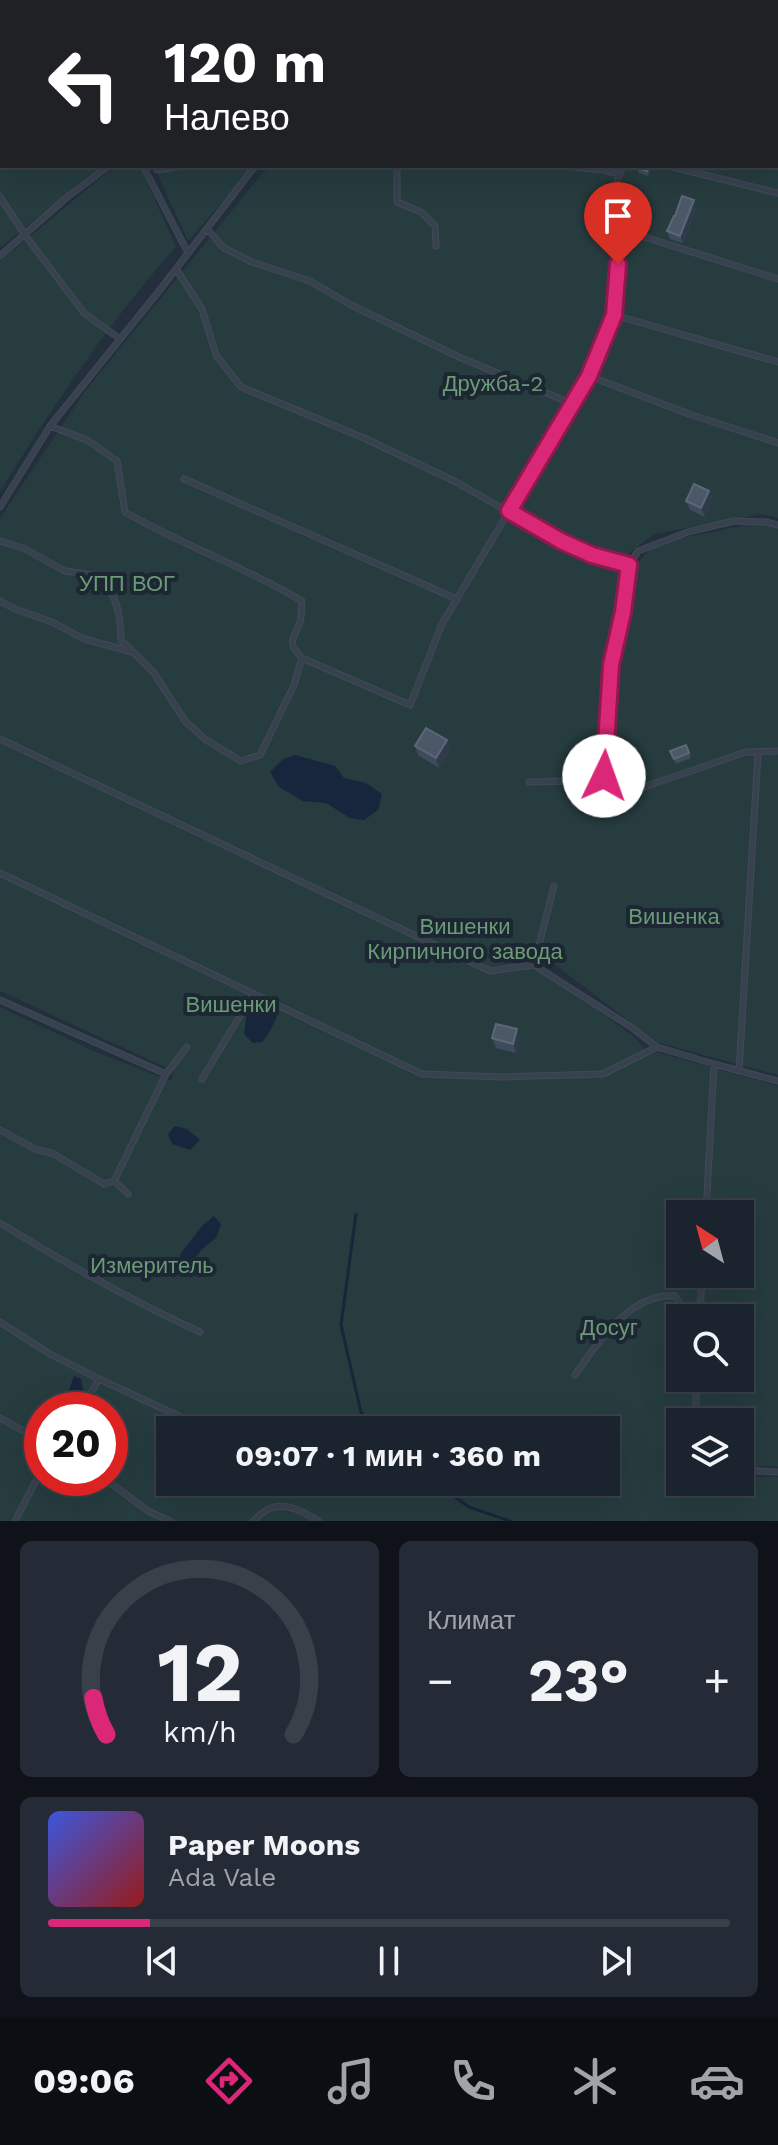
<!DOCTYPE html>
<html lang="ru">
<head>
<meta charset="utf-8">
<style>
  body { margin:0; font-family:"Work Sans",sans-serif; background:#242b36; color:#f1f3f6; height:100vh; display:flex; flex-direction:column; font-size:30px; white-space:nowrap }
  * { box-sizing:border-box; margin:0 }
  p { font-size:26px; color:#a0a4aa }
  .icon { flex:none; width:44px; height:44px; fill:none; stroke:currentColor; stroke-width:2; stroke-linecap:round; stroke-linejoin:round }
  .map { position:relative; height:1521px; overflow:hidden }
  .drawer { display:flex; flex-direction:column; gap:20px; padding:20px; background:#0f1319; flex:1 }
  .drawer>* { flex:none }
  .guide { position:absolute; left:0px; top:0px; width:778px; height:168px; box-shadow:0 8px 32px #0002,0 0 0 2px #39404a; background:#202124; color:#fff; overflow:hidden }
  .needle { width:52px; rotate:324deg }
  .fabs { position:absolute; left:666px; top:1200px; display:grid; gap:16px }
  .fabs a { display:grid; place-items:center; width:88px; height:88px; border-radius:0px; background:#1b232e; box-shadow:0 8px 32px #0002,0 0 0 2px #39404a; font-size:40px }
  .speed { position:absolute; left:24px; top:1392px; display:flex; gap:16px; font-size:40px; font-weight:700; text-align:center }
  .speed>* { display:grid; place-content:center; width:104px; height:104px; border-radius:50%; background:#1b232e; box-shadow:0 8px 32px #0002,0 0 0 2px #39404a; line-height:1 }
  .speed .limit { border:12px solid #d22; background:#fff; color:#111 }
  .pin { position:absolute; display:grid; place-items:center; width:68px; height:68px; color:#fff; margin:-82px -34px; border-radius:50% 50% 50% 0; rotate:-45deg; box-shadow:0 0 8px #0007 }
  .pin .icon { rotate:45deg }
  .me { position:absolute; width:88px; margin:-44px; rotate:3deg; stroke-linejoin:round; filter:drop-shadow(0 0 6px #0008) }
  .turn { display:flex; align-items:center; gap:28px; height:168px; padding:0 32px; font-size:36px }
  .turn .icon { width:104px; height:104px; stroke-width:2.5 }
  .turn b { display:block; font-size:56px; line-height:68px }
  .big { font-size:60px; font-weight:700; line-height:1.1 }
  .drawer .widget { flex:1; display:flex; flex-direction:column; justify-content:center; gap:12px; min-width:0; padding:0 28px; border-radius:12px; background:#242b36 }
  .drawer .dial { align-items:center; gap:0 }
  .dial svg { height:208px; overflow:visible; fill:none; stroke:#39404a; stroke-width:7; stroke-linecap:round; text-anchor:middle }
  .dial text { fill:#f1f3f6; stroke:none }
  .song { display:flex; align-items:center; gap:24px }
  .cover { width:96px; height:96px; border-radius:12px; background:linear-gradient(135deg,hsl(230 70% 55%),hsl(0 70% 35%)) }
  .played { height:8px; border-radius:4px; background:linear-gradient(90deg,#db2777 15%,#39404a 15%) }
  .keys { display:flex; justify-content:space-around; direction:ltr }
  .heat { display:flex; justify-content:space-between; align-items:center; font-size:44px; direction:ltr }
  .drawer .tiles { flex:1; display:grid; gap:20px; grid-template-columns:1fr 1fr }
  .widget:last-child { grid-column:span 2 }
  .trip { position:absolute; left:156px; top:1416px; width:464px; height:80px; border-radius:0px; background:#1b232e; box-shadow:0 8px 32px #0002,0 0 0 2px #39404a; font-weight:700; line-height:80px; text-align:center }
  .menu { display:flex; height:128px; justify-content:space-around; align-items:center; background:#0b0e12; color:#a0a4aa }
  .menu .icon { width:56px; height:56px }
  .menu .current { color:#db2777 }
  .menu b { font-size:36px; color:#f1f3f6 }
  .map>svg:first-child { display:block }
</style>
</head>
<body>
<div class="map">
<svg width="778" height="1521" viewBox="0 0 778 1521">
  <rect width="100%" height="100%" fill="#242f3e"/>
  <path fill="#263c3f" fill-rule="evenodd" d="M34,0H339L344,2H37Z
    M358,0H530L528,2H365Z
    M552,0H778V518L761,514L655,534L624,556L610,670L604,699L601,767L607,803L612,805L609,772L617,675L635,566L646,553L670,540L758,523L778,528V1075L656,1042L556,965L535,951L531,968L551,975L634,1037L645,1049L778,1086V1467L740,1466V1422H680V1482H740V1477H778V1521H0V1007L98,1053L171,1081L174,1071L0,991V518L86,390L260,176L271,166H776V2H550ZM680,1214H740V1274H680ZM680,1318H740V1378H680ZM42,1410H110V1478H42ZM170,1430H606V1482H170Z
    M2,19V166H104L73,188L0,248V21Z
    M133,166H140L176,247C109,322 53,406 0,492V261L108,172Z
    M154,166H254L188,241Z"/>
  <path fill="#17263c" d="M295,755L335,766L344,778L366,783L382,794L378,810L364,820L350,818L326,803L303,801L279,787L270,772L283,759Z
    M254,1007L267,1008L277,1017L269,1033L262,1042L253,1043L244,1034L247,1013Z
    M175,1126L187,1129L200,1140L190,1150L172,1144L168,1134Z
    M214,1216L221,1224L216,1238L202,1249L188,1267H179L181,1253L203,1225Z
    M74,1376L81,1379L83,1390L77,1400L67,1404L69,1390Z"/>
  <g fill="none" stroke-linecap="round" stroke-linejoin="round">
    <path stroke="#17263c" stroke-width="3" d="M356,1214L341,1325L361,1412L378,1430
      M434,1482L469,1507L510,1521"/>
    <defs>
      <path id="service" d="M339,0L344,2
        M71,2L73,0
        M538,2L540,0
        M710,2L712,0
        M0,16L2,15
        M776,104H778
        M143,166L188,253
        M155,166L157,170L181,166
        M397,166V202L421,212L435,226L436,246
        M565,166L603,170L620,174
        M669,166L778,193
        M0,197L25,235L84,313L120,339
        M207,229L224,248L252,262L310,281L351,305L461,358L573,404
        M619,229L778,279
        M0,256L66,198L106,168L113,166
        M176,269L202,309L216,355L241,387L364,438L454,481L561,541L592,555L629,565
        M614,315L778,362
        M589,376L689,414L778,443
        M50,426L87,440L117,461L125,512C182,545 245,567 302,601C301,608 302,616 300,622C293,642 286,640 302,658
        M184,479L457,599
        M0,507L50,426L159,291L255,166
        M778,525L766,522L734,521L688,532L638,551L629,565L623,612L611,665L604,776L615,785L644,787L746,752L778,751
        M0,541L23,548L65,571L100,576C118,598 120,613 121,640L132,651
        M0,601L15,609L52,622L84,639L133,652L154,673L185,721L206,740L241,761L260,755L294,685L302,658L410,705L442,624L589,376L614,315L619,238L617,181L623,166
        M0,739L490,971L534,965L631,1027L657,1047L714,1064
        M529,782L576,781L604,776
        M0,873L422,1074L501,1077L603,1074L657,1047
        M534,965L554,886
        M0,1000L166,1074L187,1047
        M739,1071L758,753
        M202,1079L253,994
        M0,1130L37,1150L52,1153L104,1184L114,1181
        M128,1194L114,1181L166,1074
        M706,1214L714,1064L778,1081
        M0,1223C65,1263 130,1300 200,1332
        M700,1318L702,1274
        M0,1322L50,1354L99,1379
        M575,1375C598,1342 630,1293 675,1296L690,1318
        M81,1410L99,1379L209,1430
        M0,1418L42,1441
        M696,1422V1378
        M740,1470L778,1472
        M104,1478L148,1511L170,1521
        M15,1521L42,1469
        M253,1521C258,1517 263,1511 269,1509C284,1501 306,1513 318,1521"/>
      <path id="minor" d="M15,0L17,2"/>
    </defs>
    <use href="#service" stroke="#414a57" stroke-width="7"/>
    <use href="#minor" stroke="#414a57" stroke-width="12"/>
    <use href="#service" stroke="#38414e" stroke-width="5"/>
    <use href="#minor" stroke="#38414e" stroke-width="10"/>
  </g>
  <path fill="#3f4b5c" d="M651,166L648,176L639,173L637,168Z
    M696,208L683,243L670,239L667,231Z
    M709,491L713,500L705,517L690,510L686,501Z
    M447,740L450,750L439,768L418,755L415,746Z
    M686,745L691,758L676,764L670,751Z
    M492,1038L520,1039L516,1053L496,1048Z"/>
  <path fill="#2f3b4b" d="M694,200L696,208L683,243L680,236Z
    M709,491L713,500L705,517L701,508Z
    M447,740L450,750L439,768L436,758Z
    M517,1029L520,1039L516,1053L513,1044Z"/>
  <path fill="#4b5868" stroke="#5c6777" stroke-width="2" d="M327,0H338L341,2H326Z
    M638,166H648L647,171L637,168Z
    M682,196L694,200L680,236L667,231L674,216H675Z
    M694,484L709,491L701,508L686,501Z
    M426,728L447,740L436,758L415,746Z
    M686,745L689,753L674,759L670,751Z
    M496,1024L517,1029L513,1044L492,1038Z"/>
  <g fill="none" stroke-linecap="round" stroke-linejoin="round">
    <defs>
      <path id="route" d="M604,776L611,665L623,612L629,565L592,555L561,541L509,511L589,376L614,315L618,264"/>
    </defs>
    <use href="#route" stroke="#8e194d" stroke-width="20"/>
    <use href="#route" stroke="#db2777" stroke-width="14"/>
  </g>
  <g text-anchor="middle" dominant-baseline="central" stroke-width="8" stroke-linejoin="round" paint-order="stroke">
    <g font-size="22" fill="#6b9a76" stroke="#1d2633">
      <text x="493" y="383">Дружба-2</text>
      <text x="127" y="583">УПП ВОГ</text>
      <text x="674" y="916">Вишенка</text>
      <text x="465" y="926">Вишенки<tspan x="465" dy="25">Кирпичного завода</tspan></text>
      <text x="231" y="1004">Вишенки</text>
      <text x="152" y="1265">Измеритель</text>
      <text x="609" y="1327">Досуг</text>
    </g>
  </g>
</svg>
<div class="fabs">
<a><svg class="needle" viewBox="-14 -14 28 28"><path d="M0-13l5 13h-10z" fill="#e53935"/><path d="M0 13l5-13h-10z" fill="#a0a4aa"/></svg></a>
<a><svg class="icon" aria-label="search" viewBox="0 0 24 24"><circle cx="10" cy="10" r="6"/><path d="M15 15l6 6"/></svg></a>
<a><svg class="icon" aria-label="layers" viewBox="0 0 24 24"><path d="M12 4l9 5-9 5-9-5zM3 14l9 5 9-5"/></svg></a>
</div>
<div class="speed"><div class="limit">20</div></div>
<div class="pin" style="left:618px;top:264px;background:#d93025"><svg class="icon" aria-label="arrive" viewBox="0 0 24 24"><path d="M6 21V4h12l-3 4 3 4H6"/></svg></div>
<svg class="me" style="left:604px;top:776px" viewBox="-20 -20 40 40"><circle r="19" fill="#fff"/><path d="M0-13L10 11 0 6-10 11z" fill="#db2777"/></svg>
<div class="trip">09:07 · 1 мин · 360 m</div>
<div class="guide">
<div class="turn"><svg class="icon" aria-label="left" viewBox="0 0 24 24"><path d="M17 20v-9H6M10 6l-5 5 5 5"/></svg><div><b>120 m</b>Налево</div></div>
</div>
</div>
<section class="drawer">
<div class="tiles">
<div class="widget dial"><svg viewBox="0 0 100 80">
<path d="M14 69A42 42 0 1 1 86 69"/>
<path d="M14 69A42 42 0 0 1 9 55" stroke="#db2777"/>
<text x="50" y="56" font-size="32" font-weight="700">12</text>
<text x="50" y="72" font-size="11">km/h</text>
</svg></div>
<div class="widget"><p>Климат</p>
<div class="heat"><a>−</a><b class="big">23°</b><a>+</a></div>
</div>
<div class="widget">
<div class="song"><i class="cover"></i><div><b>Paper Moons</b><p>Ada Vale</p></div></div>
<div class="played"></div>
<div class="keys"><svg class="icon" aria-label="previous" viewBox="0 0 24 24"><path d="M18 5L8 12l10 7zM5 5v14"/></svg><svg class="icon" aria-label="pause" viewBox="0 0 24 24"><path d="M8 5v14M16 5v14"/></svg><svg class="icon" aria-label="next" viewBox="0 0 24 24"><path d="M6 5l10 7-10 7zM19 5v14"/></svg></div>
</div>
</div>
</section>
<nav class="menu">
<b>09:06</b>
<svg class="icon current" aria-label="directions" viewBox="0 0 24 24"><path d="M12 3l9 9-9 9-9-9zM9 14v-3h6M13 9l2 2-2 2"/></svg>
<svg class="icon" aria-label="music" viewBox="0 0 24 24"><path d="M9 18V5l10-2v13"/><circle cx="6" cy="18" r="3"/><circle cx="16" cy="16" r="3"/></svg>
<svg class="icon" aria-label="phone" viewBox="0 0 24 24"><path d="M5 4h4l2 5-3 2q2 4 5 5l2-3 5 2v4C11 20 4 13 5 4z"/></svg>
<svg class="icon" aria-label="climate" viewBox="0 0 24 24"><path d="M12 3v18M4 7l16 10M4 17L20 7"/></svg>
<svg class="icon" aria-label="car" viewBox="0 0 24 24"><path d="M5 17H2v-5l4-1 3-4h7l3 4 3 1v5h-3M9 17h6M6 11h13"/><circle cx="7" cy="17" r="2"/><circle cx="17" cy="17" r="2"/></svg>
</nav>
</body>
</html>
